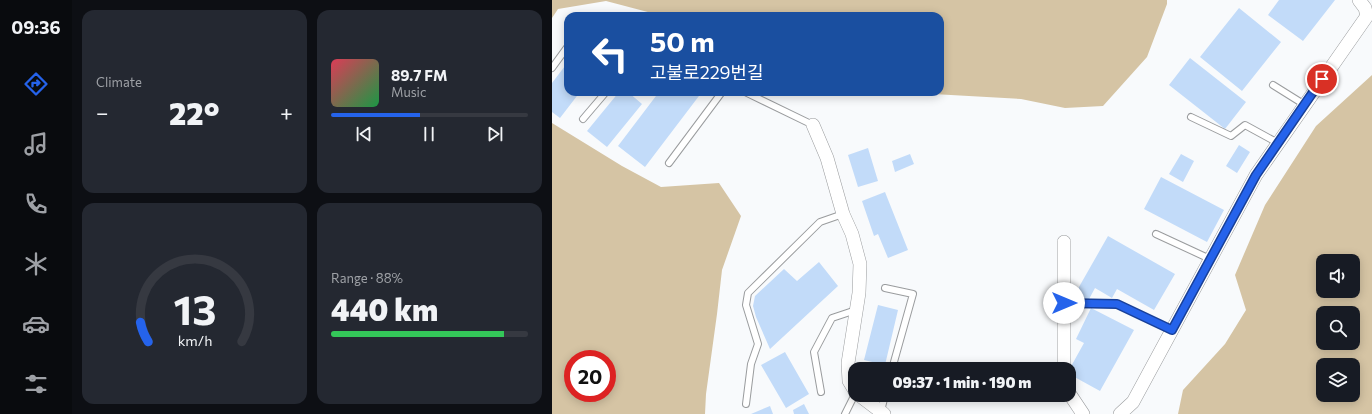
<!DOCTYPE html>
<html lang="en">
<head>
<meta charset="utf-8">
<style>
  body { margin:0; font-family:Commissioner,"Noto Sans KR",sans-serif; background:#242831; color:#f1f3f6; height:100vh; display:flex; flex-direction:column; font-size:15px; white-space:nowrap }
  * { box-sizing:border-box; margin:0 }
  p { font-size:13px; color:#9ea1a6 }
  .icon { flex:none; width:22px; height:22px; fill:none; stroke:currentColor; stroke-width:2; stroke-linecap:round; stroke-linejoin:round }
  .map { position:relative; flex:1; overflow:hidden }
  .side { display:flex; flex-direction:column; gap:10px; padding:10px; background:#0d0f14; width:480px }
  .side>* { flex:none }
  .top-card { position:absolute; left:12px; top:12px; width:380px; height:84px; border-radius:12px; box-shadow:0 2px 10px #0003; background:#1a4fa0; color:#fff; overflow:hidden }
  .fabs { position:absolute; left:764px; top:254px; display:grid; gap:8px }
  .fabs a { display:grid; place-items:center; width:44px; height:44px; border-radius:8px; background:#171b24; box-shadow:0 2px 10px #0003; font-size:20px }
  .speed { position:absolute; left:12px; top:350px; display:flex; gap:8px; font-size:20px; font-weight:700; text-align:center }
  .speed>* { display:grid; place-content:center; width:52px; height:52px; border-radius:50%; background:#171b24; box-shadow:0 2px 10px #0003; line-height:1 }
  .speed .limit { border:6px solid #d22; background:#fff; color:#111 }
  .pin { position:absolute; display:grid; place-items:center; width:34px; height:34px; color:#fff; margin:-17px; border:2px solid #fff; border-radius:50%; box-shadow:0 1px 4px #0007 }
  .me { position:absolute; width:44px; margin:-22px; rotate:90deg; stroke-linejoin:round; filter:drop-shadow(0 0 3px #0008) }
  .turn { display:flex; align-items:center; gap:14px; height:84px; padding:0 20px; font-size:18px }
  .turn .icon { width:52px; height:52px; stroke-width:2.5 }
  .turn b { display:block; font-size:28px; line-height:34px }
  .big { font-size:30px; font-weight:800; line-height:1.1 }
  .side .card { flex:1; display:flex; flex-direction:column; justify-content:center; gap:6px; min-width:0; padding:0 14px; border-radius:12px; background:#242831 }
  .side .dial { align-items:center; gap:0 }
  .dial svg { height:104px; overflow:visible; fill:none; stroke:#363941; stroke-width:7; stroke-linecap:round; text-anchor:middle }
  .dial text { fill:#f1f3f6; stroke:none }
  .song { display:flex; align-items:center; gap:12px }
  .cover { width:48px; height:48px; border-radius:6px; background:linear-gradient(135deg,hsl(350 70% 55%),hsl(140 70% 35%)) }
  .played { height:4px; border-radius:2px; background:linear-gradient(90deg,#2563eb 45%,#363941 45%) }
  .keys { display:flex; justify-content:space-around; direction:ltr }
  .heat { display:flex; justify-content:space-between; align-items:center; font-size:22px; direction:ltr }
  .charge { height:6px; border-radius:3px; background:linear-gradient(90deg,#34c759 88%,#363941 0) }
  .side .tiles { flex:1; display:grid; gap:10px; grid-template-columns:repeat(2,1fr) }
  .trip { position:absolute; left:296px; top:362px; width:228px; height:40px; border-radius:12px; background:#171b24; box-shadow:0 2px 10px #0003; font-weight:800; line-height:40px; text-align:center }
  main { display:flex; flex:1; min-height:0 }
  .tabs { display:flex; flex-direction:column; width:72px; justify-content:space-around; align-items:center; background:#090b0e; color:#9ea1a6 }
  .tabs .icon { width:28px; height:28px }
  .tabs .active { color:#2563eb }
  .tabs b { font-size:18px; color:#f1f3f6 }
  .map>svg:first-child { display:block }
</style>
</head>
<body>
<main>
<nav class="tabs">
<b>09:36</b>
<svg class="icon active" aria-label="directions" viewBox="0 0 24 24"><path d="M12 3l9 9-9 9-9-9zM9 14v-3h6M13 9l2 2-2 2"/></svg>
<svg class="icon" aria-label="music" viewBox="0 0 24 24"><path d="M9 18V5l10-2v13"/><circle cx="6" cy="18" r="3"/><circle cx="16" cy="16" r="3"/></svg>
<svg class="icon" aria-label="phone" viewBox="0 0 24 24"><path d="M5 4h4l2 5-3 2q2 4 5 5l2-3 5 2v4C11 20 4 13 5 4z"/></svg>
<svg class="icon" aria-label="climate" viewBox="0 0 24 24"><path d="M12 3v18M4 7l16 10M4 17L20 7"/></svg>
<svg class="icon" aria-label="car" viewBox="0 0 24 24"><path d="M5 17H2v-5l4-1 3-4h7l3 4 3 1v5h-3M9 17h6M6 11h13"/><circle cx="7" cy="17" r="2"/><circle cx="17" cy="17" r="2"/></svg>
<svg class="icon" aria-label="filters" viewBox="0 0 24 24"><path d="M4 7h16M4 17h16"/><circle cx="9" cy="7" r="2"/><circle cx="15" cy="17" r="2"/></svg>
</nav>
<section class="side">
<div class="tiles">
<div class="card"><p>Climate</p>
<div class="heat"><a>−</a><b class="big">22°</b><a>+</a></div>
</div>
<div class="card">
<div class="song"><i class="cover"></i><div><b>89.7 FM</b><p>Music</p></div></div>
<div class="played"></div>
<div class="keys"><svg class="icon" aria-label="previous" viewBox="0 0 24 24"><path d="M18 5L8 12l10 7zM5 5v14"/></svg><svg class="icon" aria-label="pause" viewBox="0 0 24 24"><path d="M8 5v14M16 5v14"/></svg><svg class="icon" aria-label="next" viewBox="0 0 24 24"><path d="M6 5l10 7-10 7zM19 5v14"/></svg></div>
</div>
<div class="card dial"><svg viewBox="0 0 100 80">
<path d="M14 69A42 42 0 1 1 86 69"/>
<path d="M14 69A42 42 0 0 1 8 54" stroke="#2563eb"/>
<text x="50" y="56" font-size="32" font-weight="700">13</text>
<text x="50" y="72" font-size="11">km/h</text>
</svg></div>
<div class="card"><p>Range · 88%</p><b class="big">440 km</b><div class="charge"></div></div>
</div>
</section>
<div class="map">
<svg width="820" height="414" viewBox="0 0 820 414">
  <rect width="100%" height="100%" fill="#f8fafc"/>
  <path fill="#d5c4a4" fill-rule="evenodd" d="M0,0H615V4L595,57L551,106L513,108L469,99L381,94L368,92H388V16H111L54,1L6,9L0,18Z
    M820,75V414H626L631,390L673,344L694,310L683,275L713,205L764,126ZM771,261H801V291H771ZM771,313H801V343H771ZM771,365H801V395H771Z
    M0,123L70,166L109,187L167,183L189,216L170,270L165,314L154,394L153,414H0ZM21,359H55V393H21Z"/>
  <path fill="#c2dbf9" d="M727,0H783L751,41L716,15Z
    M687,8L729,42L690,91L648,57Z
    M638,58L694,102L673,129L617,85Z
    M16,62V92H28L8,118L0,112V83Z
    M67,92H76L90,104L55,147L35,131Z
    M107,92H150L93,167L66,146Z
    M687,145L698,152L685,173L674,166Z
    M316,148L326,181L306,187L296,155Z
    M358,154L362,164L343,172L340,161Z
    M629,154L642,161L631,182L617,174Z
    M609,177L672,210L655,242L592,209Z
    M333,192L356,250L336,258L326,234L322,236L310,201Z
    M556,236L623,274L602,310L565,289L560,298L543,288L536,301L523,294Z
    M267,262L286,286L218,349L204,317L201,306L203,296L232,269L245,281Z
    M326,305L346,310L333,365L312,360Z
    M539,308L582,330L548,391L517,374V370L532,343L524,339Z
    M233,352L257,394L234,408L209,365Z
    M252,404L257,414H242L241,410Z
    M218,406L221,414H199Z"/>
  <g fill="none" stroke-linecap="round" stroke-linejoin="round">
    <defs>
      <path id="lane" d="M0,68L16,46
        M721,85L753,105
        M193,92L261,125
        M639,117L679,136L693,125L726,143
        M31,119L54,92
        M117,163L170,92
        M604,234L658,259
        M333,288L361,294L340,369
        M512,303L565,304L620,330
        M269,392L262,352L280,318L304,310
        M194,404L199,364L206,344L194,305L196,293L268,222L291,214
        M329,411L333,395
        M293,414L303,394"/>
      <path id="street" d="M261,125L275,158L291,214L300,234L308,264L307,293L296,363L297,381L303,391
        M512,369V242
        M517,393L531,414
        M307,395L332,414
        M568,414L581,402L704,175L815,16L813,8L807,0"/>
    </defs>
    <use href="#lane" stroke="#9a9c9e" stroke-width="8"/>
    <use href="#street" stroke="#9a9c9e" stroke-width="14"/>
    <use href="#lane" stroke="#fff" stroke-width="6"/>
    <use href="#street" stroke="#fff" stroke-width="13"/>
  </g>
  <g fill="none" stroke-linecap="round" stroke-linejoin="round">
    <defs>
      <path id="route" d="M512,303L565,304L620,330L704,175L770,79"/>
    </defs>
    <use href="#route" stroke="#184099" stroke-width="10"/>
    <use href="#route" stroke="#2563eb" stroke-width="7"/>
  </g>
</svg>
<div class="fabs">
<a><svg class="icon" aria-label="sound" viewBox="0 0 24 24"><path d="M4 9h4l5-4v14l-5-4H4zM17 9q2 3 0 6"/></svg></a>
<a><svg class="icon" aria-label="search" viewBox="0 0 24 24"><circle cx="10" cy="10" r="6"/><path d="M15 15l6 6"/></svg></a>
<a><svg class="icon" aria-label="layers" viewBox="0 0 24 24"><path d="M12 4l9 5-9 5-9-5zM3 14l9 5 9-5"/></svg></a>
</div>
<div class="speed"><div class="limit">20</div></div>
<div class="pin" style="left:770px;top:79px;background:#d93025"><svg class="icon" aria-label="arrive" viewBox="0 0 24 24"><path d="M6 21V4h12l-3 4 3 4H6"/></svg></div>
<svg class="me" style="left:512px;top:303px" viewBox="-20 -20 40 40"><circle r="19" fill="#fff"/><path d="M0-13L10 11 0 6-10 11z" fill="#2563eb"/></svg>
<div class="trip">09:37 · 1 min · 190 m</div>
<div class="top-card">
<div class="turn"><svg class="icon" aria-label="left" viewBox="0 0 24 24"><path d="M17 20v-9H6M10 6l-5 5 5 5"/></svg><div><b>50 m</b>고불로229번길</div></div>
</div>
</div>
</main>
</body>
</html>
